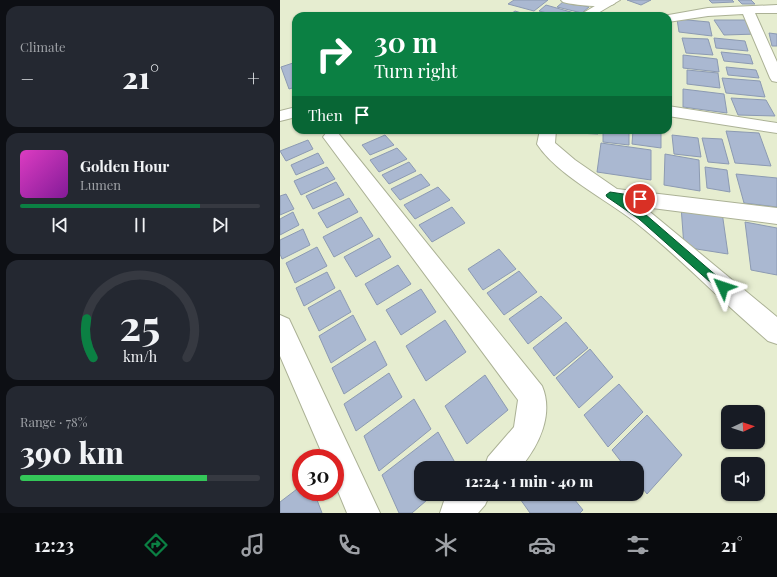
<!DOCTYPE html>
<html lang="en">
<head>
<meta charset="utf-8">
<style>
  body { margin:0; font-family:"Playfair Display",serif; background:#242831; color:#f1f3f6; height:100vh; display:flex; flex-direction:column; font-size:15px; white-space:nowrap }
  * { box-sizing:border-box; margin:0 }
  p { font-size:13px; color:#9ea1a6 }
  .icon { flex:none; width:22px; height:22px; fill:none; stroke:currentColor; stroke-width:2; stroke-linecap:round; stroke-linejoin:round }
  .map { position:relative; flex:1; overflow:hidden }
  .side { display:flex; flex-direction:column; gap:6px; padding:6px; background:#0d0f14; width:280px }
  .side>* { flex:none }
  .banner { position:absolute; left:12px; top:12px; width:380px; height:122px; border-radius:12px; box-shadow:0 1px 3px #0004; background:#0b8043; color:#fff; overflow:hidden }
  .needle { width:26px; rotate:86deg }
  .tools { position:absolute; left:441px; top:405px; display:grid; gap:8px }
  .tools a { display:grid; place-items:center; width:44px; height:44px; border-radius:8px; background:#171b24; box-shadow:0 1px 3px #0004; font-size:20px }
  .speed { position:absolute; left:12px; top:449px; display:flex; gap:8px; font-size:20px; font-weight:700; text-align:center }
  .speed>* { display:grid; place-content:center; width:52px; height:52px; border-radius:50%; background:#171b24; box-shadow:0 1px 3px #0004; line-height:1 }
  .speed .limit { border:6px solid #d22; background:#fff; color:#111 }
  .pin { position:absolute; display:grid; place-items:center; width:34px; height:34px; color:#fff; margin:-17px; border:2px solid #fff; border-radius:50%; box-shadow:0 1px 4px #0007 }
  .me { position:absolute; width:44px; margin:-22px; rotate:312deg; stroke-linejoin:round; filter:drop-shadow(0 0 3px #0008) }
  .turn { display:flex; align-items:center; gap:14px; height:84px; padding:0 16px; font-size:18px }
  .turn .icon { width:52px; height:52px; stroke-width:2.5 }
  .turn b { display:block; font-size:28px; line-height:34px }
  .then { display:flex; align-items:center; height:38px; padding:0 16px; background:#0003; gap:8px; font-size:15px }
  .big { font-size:30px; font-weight:800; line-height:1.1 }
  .side .card { flex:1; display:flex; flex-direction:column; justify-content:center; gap:6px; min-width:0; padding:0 14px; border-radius:12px; background:#242831 }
  .side .dial { align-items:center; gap:0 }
  .dial svg { height:104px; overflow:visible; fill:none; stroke:#363941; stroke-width:7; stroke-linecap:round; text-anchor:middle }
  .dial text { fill:#f1f3f6; stroke:none }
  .song { display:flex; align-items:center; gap:12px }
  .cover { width:48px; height:48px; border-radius:6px; background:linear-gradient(135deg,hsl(310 70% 55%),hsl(290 70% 35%)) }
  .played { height:4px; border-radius:2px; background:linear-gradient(90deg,#0b8043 75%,#363941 75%) }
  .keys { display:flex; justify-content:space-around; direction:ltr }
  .heat { display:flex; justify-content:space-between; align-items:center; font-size:22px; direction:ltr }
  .charge { height:6px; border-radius:3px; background:linear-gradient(90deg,#34c759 78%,#363941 0) }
  .trip { position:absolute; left:134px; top:461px; width:230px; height:40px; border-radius:12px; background:#171b24; box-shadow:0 1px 3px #0004; font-weight:800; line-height:40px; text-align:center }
  .tabs { display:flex; height:64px; justify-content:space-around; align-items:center; background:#090b0e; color:#9ea1a6 }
  .tabs .icon { width:28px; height:28px }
  .tabs .selected { color:#0b8043 }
  .tabs b { font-size:18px; color:#f1f3f6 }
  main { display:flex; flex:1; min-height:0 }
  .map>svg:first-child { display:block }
</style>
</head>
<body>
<main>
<section class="side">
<div class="card"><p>Climate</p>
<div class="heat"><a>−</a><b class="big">21°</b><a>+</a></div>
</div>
<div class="card">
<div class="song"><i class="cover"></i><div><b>Golden Hour</b><p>Lumen</p></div></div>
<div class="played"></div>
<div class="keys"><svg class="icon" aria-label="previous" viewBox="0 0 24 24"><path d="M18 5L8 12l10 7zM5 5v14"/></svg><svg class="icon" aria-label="pause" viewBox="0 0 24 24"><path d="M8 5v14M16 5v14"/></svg><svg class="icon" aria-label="next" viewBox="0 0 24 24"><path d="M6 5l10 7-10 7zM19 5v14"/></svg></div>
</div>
<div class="card dial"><svg viewBox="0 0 100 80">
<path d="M14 69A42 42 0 1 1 86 69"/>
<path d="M14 69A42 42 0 0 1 9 39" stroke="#0b8043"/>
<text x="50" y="56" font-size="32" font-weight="700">25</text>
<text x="50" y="72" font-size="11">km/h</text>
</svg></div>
<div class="card"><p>Range · 78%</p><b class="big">390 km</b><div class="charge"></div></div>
</section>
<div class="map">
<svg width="497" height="513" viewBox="0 0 497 513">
  <rect width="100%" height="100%" fill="#e6edd0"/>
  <path fill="#aab8d1" stroke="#8c9ab2" d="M234,0H268L254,11L228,4Z
    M347,0H371L361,5Z
    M429,0H452L454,2L432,3Z
    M458,0H471L475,4H462Z
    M284,1L309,7L302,13L277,7Z
    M266,5L298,14L295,16H279L259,11Z
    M235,11L251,16H228Z
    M397,19L429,22L432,36L399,32Z
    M434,20H466L478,34L444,35Z
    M489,33L497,34V46H492Z
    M402,38L428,39L433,55L406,53Z
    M434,38L465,41L468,51L436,48Z
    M441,52L470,55L473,64L444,61Z
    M403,55L437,59L439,72L403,68Z
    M16,62V87L9,89L1,67Z
    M446,67L476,70L479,78L448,75Z
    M407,70L438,73L440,88L407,84Z
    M442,78L480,81L485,97L446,93Z
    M403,89L444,94L447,113L403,107Z
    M451,98L486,100L495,116L458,115Z
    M297,130H318V134L297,133Z
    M323,130H349V145L323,142Z
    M353,130H381V148L352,144Z
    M446,131L479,133L491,166L455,163Z
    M105,135L114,145L90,155L82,145Z
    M392,135L418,138L421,157L394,154Z
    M422,138L442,139L449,164L428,162Z
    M28,140L33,149L6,161L0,151Z
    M321,143L371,150V180L317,172Z
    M117,148L127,159L99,172L90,160Z
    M38,153L44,163L16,175L11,165Z
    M385,154L419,160L420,191L384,185Z
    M129,162L136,171L109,184L102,175Z
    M47,167L55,179L21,195L14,181Z
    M425,167L447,170L450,192L427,188Z
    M141,174L150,185L120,200L111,189Z
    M456,174L497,178V207L464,203Z
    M56,182L64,195L33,209L26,196Z
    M158,187L170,200L135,219L124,205Z
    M6,194L14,209L0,215V196Z
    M69,198L78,212L47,228L38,213Z
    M401,206L442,212L448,254L404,247Z
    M172,207L185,223L152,242L139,225Z
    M13,212L19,225L0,235V219Z
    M81,217L93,236L54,257L43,237Z
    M465,222L497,228V275L471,270Z
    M23,229L30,245L2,259L0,254V240Z
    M99,238L111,257L76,277L64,257Z
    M37,247L47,266L15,283L6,263Z
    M219,249L236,269L203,290L188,269Z
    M118,265L131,284L97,305L85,284Z
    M239,271L257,292L224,315L207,293Z
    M47,272L55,288L24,306L16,288Z
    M141,289L156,312L121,335L106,310Z
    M60,290L71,312L39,331L28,308Z
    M261,296L282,318L248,344L229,319Z
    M73,315L86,340L51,363L39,336Z
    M165,320L186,352L146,381L126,346Z
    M286,322L308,348L274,376L253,348Z
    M95,341L107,365L64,394L52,368Z
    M310,349L333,377L299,408L276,378Z
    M109,373L122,397L76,431L64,404Z
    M205,375L228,410L187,444L165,406Z
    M339,384L363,412L328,447L304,415Z
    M134,399L151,429L99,471L84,436Z
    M367,415L402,455L367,494L357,481V468H346L332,450Z
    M158,432L178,468H141V494H154L132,513H119L102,475Z
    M21,486V492H34L42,513H0V502Z
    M240,494H290L303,510L300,513H250L238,496Z"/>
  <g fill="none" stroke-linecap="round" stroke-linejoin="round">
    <defs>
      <path id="minor" d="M281,0H331L335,3C330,9 292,5 283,2Z
        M497,5V13H475L497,62V82L492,81L490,78L463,14L428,16L388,22V16H383L428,8Z
        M388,106L497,123V133L388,116Z
        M260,130H276L275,143L295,160L337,189L497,208V224L364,207L497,317V344L488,341L471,326C432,292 396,254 355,222C327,200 276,174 257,144Z
        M52,131L58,133L262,386C274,414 259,446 240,468H204L208,457L234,427L238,400L46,141L43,137L46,133Z
        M0,315L9,319L100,513H67L55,484V458H44L0,356Z
        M172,494H210L205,505L198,513H160L164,501Z"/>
      <path id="tertiary" d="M325,0H340L313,16H298Z
        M16,107V117L0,121V111Z"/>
    </defs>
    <use href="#minor" stroke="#abb195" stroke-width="2"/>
    <use href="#tertiary" stroke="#abb195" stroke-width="2"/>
    <use href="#minor" fill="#fff" fill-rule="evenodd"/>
    <use href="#tertiary" fill="#fff" fill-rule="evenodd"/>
  </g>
  <path fill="#0b8043" stroke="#07532c" d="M330,192L363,197V201L343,200L365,214L446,284L448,287L446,290H439L359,219L327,197L326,195Z"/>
</svg>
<div class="tools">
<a><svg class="needle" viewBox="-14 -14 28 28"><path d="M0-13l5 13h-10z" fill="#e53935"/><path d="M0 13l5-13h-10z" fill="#9ea1a6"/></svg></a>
<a><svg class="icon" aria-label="sound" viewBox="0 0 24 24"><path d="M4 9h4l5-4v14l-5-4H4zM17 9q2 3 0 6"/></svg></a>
</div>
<div class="speed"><div class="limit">30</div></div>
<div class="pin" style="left:360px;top:199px;background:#d93025"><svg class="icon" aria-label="arrive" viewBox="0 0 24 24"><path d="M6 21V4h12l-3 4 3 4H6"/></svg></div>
<svg class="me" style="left:443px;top:287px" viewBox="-20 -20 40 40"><path d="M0-17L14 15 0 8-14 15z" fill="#0b8043" stroke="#fff" stroke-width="4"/></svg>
<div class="trip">12:24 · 1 min · 40 m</div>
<div class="banner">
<div class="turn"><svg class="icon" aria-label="right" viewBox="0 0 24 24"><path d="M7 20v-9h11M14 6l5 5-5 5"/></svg><div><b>30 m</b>Turn right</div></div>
<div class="then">Then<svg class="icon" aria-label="arrive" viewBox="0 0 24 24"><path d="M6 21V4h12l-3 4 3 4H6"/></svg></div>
</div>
</div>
</main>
<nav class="tabs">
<b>12:23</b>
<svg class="icon selected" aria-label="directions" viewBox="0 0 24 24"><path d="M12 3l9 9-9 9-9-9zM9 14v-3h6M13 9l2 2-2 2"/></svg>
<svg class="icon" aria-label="music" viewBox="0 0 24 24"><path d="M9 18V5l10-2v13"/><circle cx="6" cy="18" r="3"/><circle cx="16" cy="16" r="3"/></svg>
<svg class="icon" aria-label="phone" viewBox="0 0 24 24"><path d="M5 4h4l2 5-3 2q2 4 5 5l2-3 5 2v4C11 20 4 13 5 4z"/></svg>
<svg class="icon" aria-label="climate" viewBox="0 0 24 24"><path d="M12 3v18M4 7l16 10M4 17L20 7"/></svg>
<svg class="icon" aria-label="car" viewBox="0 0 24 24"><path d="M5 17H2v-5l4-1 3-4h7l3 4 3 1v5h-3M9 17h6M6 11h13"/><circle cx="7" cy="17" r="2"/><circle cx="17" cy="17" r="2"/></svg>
<svg class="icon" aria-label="filters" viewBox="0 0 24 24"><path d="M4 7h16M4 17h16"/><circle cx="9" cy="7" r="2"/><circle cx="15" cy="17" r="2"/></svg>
<b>21°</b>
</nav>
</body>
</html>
